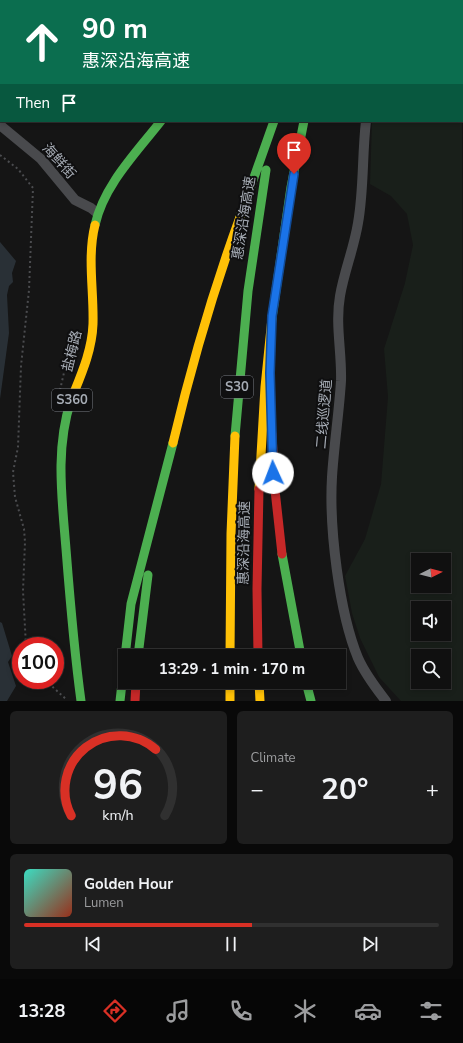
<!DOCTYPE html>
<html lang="en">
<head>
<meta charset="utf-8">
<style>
  body { margin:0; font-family:"Nunito Sans","Noto Sans SC",sans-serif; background:#1e1e1e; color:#f1f3f6; height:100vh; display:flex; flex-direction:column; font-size:15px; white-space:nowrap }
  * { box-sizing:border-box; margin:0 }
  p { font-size:13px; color:#9c9d9f }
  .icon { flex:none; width:22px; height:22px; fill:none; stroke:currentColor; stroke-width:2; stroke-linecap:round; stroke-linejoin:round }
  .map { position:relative; height:701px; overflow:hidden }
  .drawer { display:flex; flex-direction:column; gap:10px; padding:10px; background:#090909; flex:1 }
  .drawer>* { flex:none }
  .hud { position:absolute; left:0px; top:0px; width:463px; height:122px; box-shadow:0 2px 6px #0003,0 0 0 1px #303030; background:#0b6e4f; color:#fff; overflow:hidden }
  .needle { width:26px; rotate:84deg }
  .controls { position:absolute; left:411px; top:553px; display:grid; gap:8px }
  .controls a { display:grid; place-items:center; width:40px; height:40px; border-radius:0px; background:#101010; box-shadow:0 2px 6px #0003,0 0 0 1px #303030; font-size:20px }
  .speed { position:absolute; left:12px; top:637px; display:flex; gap:8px; font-size:20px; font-weight:700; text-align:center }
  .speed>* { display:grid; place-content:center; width:52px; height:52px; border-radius:50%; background:#101010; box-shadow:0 2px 6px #0003,0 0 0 1px #303030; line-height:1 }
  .speed .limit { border:6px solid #d22; background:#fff; color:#111 }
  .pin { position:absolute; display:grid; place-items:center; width:34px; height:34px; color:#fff; margin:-41px -17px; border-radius:50% 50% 50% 0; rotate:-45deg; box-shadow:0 0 4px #0007 }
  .pin .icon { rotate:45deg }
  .me { position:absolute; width:44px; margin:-22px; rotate:358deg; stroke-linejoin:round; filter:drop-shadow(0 0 3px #0008) }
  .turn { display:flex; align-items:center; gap:14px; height:84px; padding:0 16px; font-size:18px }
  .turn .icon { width:52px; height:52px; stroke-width:2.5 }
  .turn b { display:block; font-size:28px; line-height:34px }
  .then { display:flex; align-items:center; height:38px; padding:0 16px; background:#0003; gap:8px; font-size:15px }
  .big { font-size:30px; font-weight:700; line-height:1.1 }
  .drawer .card { flex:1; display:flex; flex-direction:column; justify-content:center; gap:6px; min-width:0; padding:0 14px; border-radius:6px; background:#1e1e1e }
  .drawer .dial { align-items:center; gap:0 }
  .dial svg { height:104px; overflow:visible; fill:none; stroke:#303030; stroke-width:7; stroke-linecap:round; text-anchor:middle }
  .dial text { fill:#f1f3f6; stroke:none }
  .song { display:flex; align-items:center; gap:12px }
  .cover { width:48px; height:48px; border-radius:6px; background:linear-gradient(135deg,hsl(170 70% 55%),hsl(10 70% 35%)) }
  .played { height:4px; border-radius:2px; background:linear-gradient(90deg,#d93025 55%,#303030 55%) }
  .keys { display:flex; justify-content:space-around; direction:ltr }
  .heat { display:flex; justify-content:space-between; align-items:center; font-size:22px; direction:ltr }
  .drawer .tiles { flex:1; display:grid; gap:10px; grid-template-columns:1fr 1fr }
  .card:last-child { grid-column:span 2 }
  .trip { position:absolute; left:118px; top:649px; width:228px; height:40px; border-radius:0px; background:#101010; box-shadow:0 2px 6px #0003,0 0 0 1px #303030; font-weight:700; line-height:40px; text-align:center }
  .dock { display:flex; height:64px; justify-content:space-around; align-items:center; background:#060606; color:#9c9d9f }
  .dock .icon { width:28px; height:28px }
  .dock .selected { color:#d93025 }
  .dock b { font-size:18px; color:#f1f3f6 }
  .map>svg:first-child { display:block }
</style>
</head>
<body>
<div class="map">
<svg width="463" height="701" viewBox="0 0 463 701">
  <rect width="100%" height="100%" fill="#151515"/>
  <path fill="#191f1a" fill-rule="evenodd" d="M462,73L463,701H401L379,677L360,638L352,613L345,576L365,539L381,484L388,397L384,349L405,283L413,245L407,214L391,196L370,184L372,121H462ZM418,560H444V586H418ZM418,608H444V634H418ZM418,656H444V682H418Z"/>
  <path fill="#293036" d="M0,242L16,261L12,273L13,282L9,286L7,295L9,333L0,399Z
    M0,622L2,623L12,656L8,662L16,686L7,701H0Z"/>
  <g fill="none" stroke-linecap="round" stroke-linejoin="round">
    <path stroke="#4b4c4f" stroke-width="2" stroke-dasharray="2 3" stroke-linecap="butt" d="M0,155L18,169L33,188L29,290L21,366L18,447L13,472L15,497L24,529L25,542L23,591L26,646
      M60,390L69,351L77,336
      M45,680L67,700"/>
    <path stroke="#494a4d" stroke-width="10" d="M161,0L162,1
      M383,1V0
      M366,121C362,155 364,189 358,223C354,248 344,272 340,296C335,324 342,353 341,381C339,413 334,445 332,477C329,527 339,612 358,658C365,674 375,687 386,701
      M0,125L41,159L75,200L91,208L97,213"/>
    <path stroke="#4caf50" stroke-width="9" d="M217,0V1
      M303,0V1
      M331,0V1
      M240,217L274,121
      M95,225C104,185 136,153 161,121
      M272,318L291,187L304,121
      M71,400C55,449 62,498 66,549C70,600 74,650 81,701
      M235,436L248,291L266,170
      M282,554L301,656
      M138,656L148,575
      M306,682L311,701
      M120,701L131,604L173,443"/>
    <path stroke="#ffc107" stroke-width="9" d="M71,400C81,375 92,351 93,324C94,291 87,257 95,225
      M173,443C191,367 213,291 240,217
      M259,489L265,387L272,318
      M230,656L231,534L235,436
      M230,682V701
      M259,682L260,701"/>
    <path stroke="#c62828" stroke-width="9" d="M272,434L275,490L282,554
      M258,656L257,589L259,489
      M135,701L136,682"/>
  </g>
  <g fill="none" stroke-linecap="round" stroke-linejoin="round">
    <defs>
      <path id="route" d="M273,473L270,373L272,316L294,174"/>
    </defs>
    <use href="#route" stroke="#114b97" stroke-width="10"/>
    <use href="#route" stroke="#1a73e8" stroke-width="7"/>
  </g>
  <g text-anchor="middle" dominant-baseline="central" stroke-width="4" stroke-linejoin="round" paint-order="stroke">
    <g fill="#0f0f10" stroke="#797d84" stroke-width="1">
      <rect x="221" y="376" width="32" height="22" rx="3"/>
      <rect x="52" y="389" width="40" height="22" rx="3"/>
    </g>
    <g font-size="13" font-weight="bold" fill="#a6acb5">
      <text x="237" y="387">S30</text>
      <text x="72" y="400">S360</text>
    </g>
    <g font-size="14" fill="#a6acb5" stroke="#0f0f10">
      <text transform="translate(59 161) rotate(48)">海鲜街</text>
      <text transform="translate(244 218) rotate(-81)">惠深沿海高速</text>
      <text transform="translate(72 351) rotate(-76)">盐梅路</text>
      <text transform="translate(324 414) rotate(-85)">二线巡逻道</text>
      <text transform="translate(244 543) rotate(-89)">惠深沿海高速</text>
    </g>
  </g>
</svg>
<div class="controls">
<a><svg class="needle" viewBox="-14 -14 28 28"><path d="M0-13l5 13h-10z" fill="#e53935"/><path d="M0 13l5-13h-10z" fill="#9c9d9f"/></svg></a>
<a><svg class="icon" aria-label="sound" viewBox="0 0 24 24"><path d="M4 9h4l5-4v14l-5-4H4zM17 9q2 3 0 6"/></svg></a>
<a><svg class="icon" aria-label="search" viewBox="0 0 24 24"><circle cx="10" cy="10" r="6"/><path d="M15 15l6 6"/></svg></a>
</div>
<div class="speed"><div class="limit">100</div></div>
<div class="pin" style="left:294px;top:174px;background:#d93025"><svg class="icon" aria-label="arrive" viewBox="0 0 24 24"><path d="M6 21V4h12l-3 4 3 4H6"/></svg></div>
<svg class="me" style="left:273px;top:473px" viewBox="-20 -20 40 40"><circle r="19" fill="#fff"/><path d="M0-13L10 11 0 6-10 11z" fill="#1a73e8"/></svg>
<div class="trip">13:29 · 1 min · 170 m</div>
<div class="hud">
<div class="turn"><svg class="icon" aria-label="ahead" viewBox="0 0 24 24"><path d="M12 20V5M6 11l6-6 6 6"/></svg><div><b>90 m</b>惠深沿海高速</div></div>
<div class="then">Then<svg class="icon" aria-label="arrive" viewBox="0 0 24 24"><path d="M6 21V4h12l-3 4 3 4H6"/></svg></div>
</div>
</div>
<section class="drawer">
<div class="tiles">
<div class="card dial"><svg viewBox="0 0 100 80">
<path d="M14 69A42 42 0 1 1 86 69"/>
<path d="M14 69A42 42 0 0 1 79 18" stroke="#d93025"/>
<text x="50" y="56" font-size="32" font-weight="700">96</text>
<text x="50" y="72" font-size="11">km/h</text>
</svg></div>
<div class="card"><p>Climate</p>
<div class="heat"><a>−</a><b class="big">20°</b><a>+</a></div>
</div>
<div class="card">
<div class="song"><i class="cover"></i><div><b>Golden Hour</b><p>Lumen</p></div></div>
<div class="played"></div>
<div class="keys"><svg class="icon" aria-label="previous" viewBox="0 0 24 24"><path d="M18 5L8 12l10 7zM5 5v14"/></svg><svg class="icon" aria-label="pause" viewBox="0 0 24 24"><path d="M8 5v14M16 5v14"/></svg><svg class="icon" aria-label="next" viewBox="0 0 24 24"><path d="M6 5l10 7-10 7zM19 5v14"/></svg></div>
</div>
</div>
</section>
<nav class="dock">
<b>13:28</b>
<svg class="icon selected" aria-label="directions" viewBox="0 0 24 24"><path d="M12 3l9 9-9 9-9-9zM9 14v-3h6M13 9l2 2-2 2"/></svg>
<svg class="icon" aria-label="music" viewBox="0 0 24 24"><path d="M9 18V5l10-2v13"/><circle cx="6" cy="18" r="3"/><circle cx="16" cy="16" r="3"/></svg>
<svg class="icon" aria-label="phone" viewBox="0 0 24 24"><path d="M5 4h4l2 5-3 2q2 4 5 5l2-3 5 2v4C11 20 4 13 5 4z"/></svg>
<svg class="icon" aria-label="climate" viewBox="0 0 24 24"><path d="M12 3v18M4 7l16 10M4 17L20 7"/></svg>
<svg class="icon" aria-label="car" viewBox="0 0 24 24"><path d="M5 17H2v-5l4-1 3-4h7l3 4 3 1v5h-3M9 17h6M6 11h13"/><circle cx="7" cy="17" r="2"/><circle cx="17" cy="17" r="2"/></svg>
<svg class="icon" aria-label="filters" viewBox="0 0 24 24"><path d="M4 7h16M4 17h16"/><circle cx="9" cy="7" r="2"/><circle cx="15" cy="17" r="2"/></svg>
</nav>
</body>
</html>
